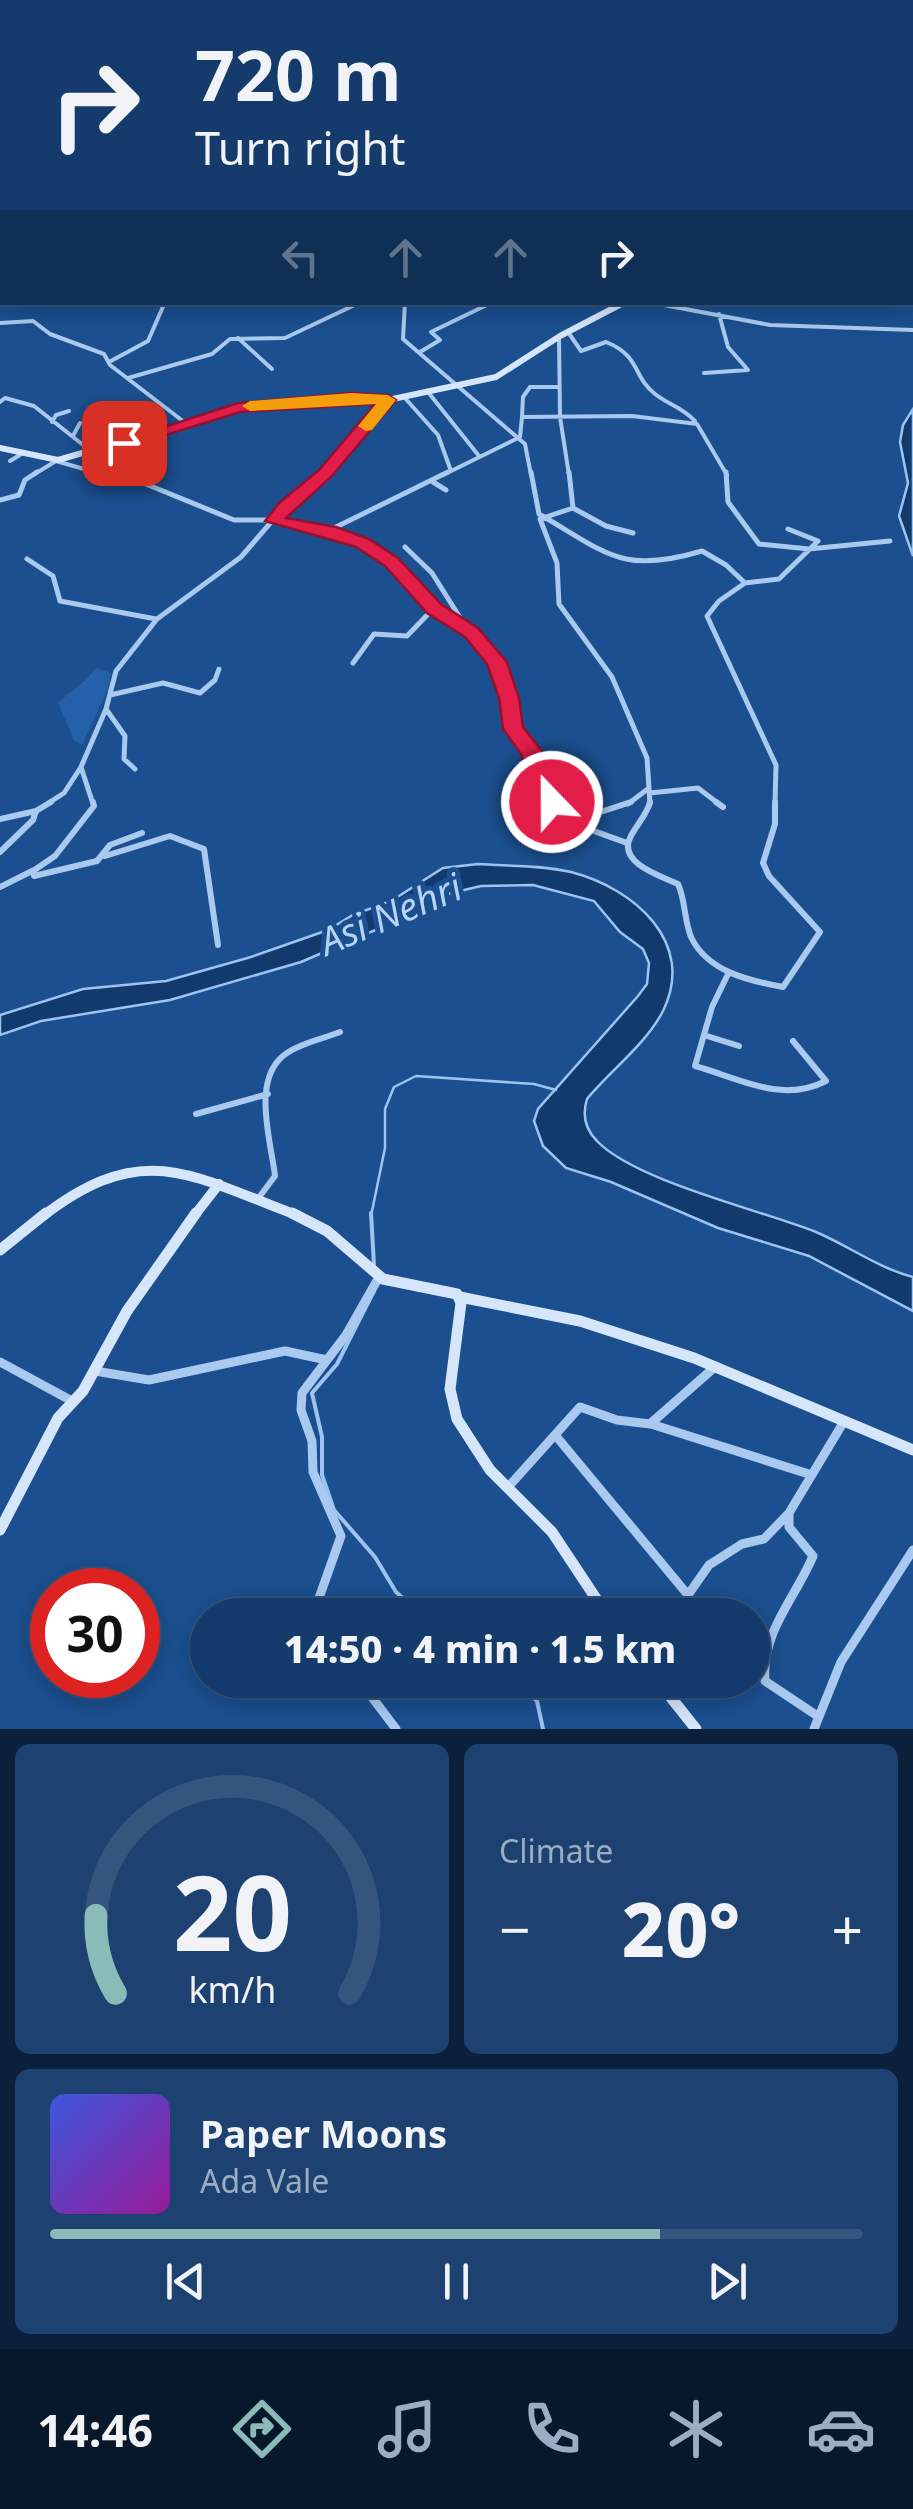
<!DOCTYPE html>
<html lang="en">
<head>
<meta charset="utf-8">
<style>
  body { margin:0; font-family:"Noto Sans",sans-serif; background:#1d4271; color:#f1f3f6; height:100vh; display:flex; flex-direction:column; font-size:38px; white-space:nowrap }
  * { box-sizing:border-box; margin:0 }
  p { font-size:32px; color:#9dadc1 }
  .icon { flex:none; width:55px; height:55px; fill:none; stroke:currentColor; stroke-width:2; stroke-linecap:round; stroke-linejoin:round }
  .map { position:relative; height:1729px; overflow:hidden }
  .sheet { display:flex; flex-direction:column; gap:15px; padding:15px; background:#0b203b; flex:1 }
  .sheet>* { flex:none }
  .top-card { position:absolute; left:0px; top:0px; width:915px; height:305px; box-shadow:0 5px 25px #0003,0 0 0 2px #33557e; background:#143b6b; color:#f1f3f6; overflow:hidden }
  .speed { position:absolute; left:30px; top:1568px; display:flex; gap:20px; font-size:50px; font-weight:700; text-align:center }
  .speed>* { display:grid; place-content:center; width:130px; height:130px; border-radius:50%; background:#143b6b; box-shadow:0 5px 25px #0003,0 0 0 2px #33557e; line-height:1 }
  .speed .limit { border:15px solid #d22; background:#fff; color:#111 }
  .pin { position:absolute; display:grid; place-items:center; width:85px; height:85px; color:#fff; margin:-42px; border-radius:20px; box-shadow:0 5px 15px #0006 }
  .me { position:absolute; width:110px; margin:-55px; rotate:338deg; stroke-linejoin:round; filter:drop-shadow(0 0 8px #0008) }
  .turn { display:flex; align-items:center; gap:35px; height:210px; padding:0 30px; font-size:45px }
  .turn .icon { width:130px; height:130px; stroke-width:2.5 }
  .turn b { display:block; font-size:70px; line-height:85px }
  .lanes { display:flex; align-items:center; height:95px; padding:0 30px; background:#0003; justify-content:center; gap:50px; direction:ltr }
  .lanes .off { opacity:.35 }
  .big { font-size:75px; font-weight:800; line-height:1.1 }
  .sheet .widget { flex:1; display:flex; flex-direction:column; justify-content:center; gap:15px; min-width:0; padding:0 35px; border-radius:15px; background:#1d4271 }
  .sheet .dial { align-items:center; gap:0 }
  .dial svg { height:260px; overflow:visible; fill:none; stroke:#33557e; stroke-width:7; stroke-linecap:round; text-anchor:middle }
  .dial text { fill:#f1f3f6; stroke:none }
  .song { display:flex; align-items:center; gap:30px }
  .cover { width:120px; height:120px; border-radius:15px; background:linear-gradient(135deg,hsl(230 70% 55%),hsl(300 70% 35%)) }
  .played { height:10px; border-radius:5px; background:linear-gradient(90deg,#8bbbb9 75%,#33557e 75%) }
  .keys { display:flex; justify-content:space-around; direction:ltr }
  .heat { display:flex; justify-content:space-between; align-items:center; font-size:55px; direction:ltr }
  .sheet .tiles { flex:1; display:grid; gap:15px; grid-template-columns:1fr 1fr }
  .widget:last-child { grid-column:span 2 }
  .trip { position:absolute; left:190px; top:1598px; width:580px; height:100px; border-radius:50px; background:#143b6b; box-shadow:0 5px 25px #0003,0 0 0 2px #33557e; font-weight:800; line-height:100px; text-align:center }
  .menu { display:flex; height:160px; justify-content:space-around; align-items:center; background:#08182b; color:#9dadc1 }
  .menu .icon { width:70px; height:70px }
  .menu .selected { color:#8bbbb9 }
  .menu b { font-size:45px; color:#f1f3f6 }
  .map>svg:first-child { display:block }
</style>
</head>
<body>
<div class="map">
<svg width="913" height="1729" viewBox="0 0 913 1729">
  <rect width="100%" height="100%" fill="#1b4f8f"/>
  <path fill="#2461a8" d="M96,668L111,673L107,691L82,745L74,740L58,703C71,690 84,684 96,668Z"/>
  <path fill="#123a6d" stroke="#9cc4f0" stroke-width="2.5" d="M913,409V556L899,516L908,483L900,442L903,425Z
    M478,864C508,866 541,865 571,872C633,888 697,942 663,1011C646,1044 611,1070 587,1099C582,1115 585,1129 597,1141C635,1181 761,1210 816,1232C849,1246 878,1268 913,1277V1311L809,1256L718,1228L611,1182L566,1168L543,1146L534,1121L538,1109L638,996L647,984L649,963L643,949L620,932L594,901L533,885L481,886L443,895L406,917L301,962L170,1000L41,1021L0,1035V1015L83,989L166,981L251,957L328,930L353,915L391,901L443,868Z"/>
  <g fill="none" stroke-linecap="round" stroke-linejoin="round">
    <path stroke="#9cc4f0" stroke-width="2.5" d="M371,1216L385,1148V1109L394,1087L416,1076L534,1084L556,1090"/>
    <path stroke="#9cc4f0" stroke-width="4" d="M371,1213L374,1265
      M374,1291L337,1364L312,1393L322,1437V1475L334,1510L375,1557L396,1592L422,1615
      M515,1680L537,1701L543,1729"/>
    <path stroke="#a9c9ee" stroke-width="4" d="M324,0L328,2
      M0,2L9,0
      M303,2L318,0
      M436,2L443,0
      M552,2L556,0
      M405,302L403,339L525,444L531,475
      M648,302L770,325L913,330
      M0,323L33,321L50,334L104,354L110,365L188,425
      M568,332L581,351L606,342C641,356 632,376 655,394C669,405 682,407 695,421
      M238,338L272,369
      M559,338L560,417L569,475
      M420,352L440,340L431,332L493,302
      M109,362L148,341L165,302
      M704,373L748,370L728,347L719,314
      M128,378L212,354L230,339L285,338L361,302
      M428,392L479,456
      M404,397L438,435L451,471
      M0,402L5,398L34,406L92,452
      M522,417L523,397L530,387H557
      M52,422L56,415L69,411
      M73,436L80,423
      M10,461L23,453
      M56,461L105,475
      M33,475L56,461
      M324,475L388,400
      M443,475L520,437L522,417L632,416L697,424L727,475"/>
    <path stroke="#a9c9ee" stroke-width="5" d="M90,472L136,480L234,520H267L329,531L385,557L434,608L467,627L497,662L509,698L513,729L531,751L554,804
      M531,472L539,514C607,553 621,575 702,551L726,565L745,583
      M569,472L573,508L540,519L557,563L559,604L612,677L647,758L650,804
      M726,472L728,502L759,544L809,549L890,541
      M433,482L446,490
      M0,500L19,495L25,480L37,472
      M573,508L606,526L633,533
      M330,530L448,472
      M405,547L432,573L464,624
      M27,559L53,576L60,601L156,619
      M353,663L374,634L407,636L434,608
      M110,695L163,683L200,693L215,680L219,669
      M106,709L125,736L124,759L135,769
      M81,767L93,804
      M650,793L698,788L719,804
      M47,804L64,793L81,767L106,709L116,671L157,619L241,557L285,506L326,472
      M628,804L649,788
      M775,804L776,765L707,616L719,601L745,583L779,579L818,541L788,529"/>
    <path stroke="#a9c9ee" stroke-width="6" d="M93,802L94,806L55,856L33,871L34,876L97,861L110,845L142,833
      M552,802L569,822L627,843
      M650,802C647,815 636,825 630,838C618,863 661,876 678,884C686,901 684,923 692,939C709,972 750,981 783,987L820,932L769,876L763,863L775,824V802
      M716,802L723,807
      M0,819L36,811L51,802
      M570,822L631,802
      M0,852L33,820L36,811
      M105,856L170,836L204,849L218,945
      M0,887L32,871
      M728,974L712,1007L695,1066C739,1078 781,1104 826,1081L793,1041
      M707,1036L739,1046
      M196,1114L268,1094
      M257,1200L275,1176C271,1141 250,1077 287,1053C303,1042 323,1039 340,1032"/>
    <path stroke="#a9c9ee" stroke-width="9" d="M0,1362L72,1401
      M95,1371L149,1380L285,1351L327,1360
      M651,1424L812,1475
      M556,1436L688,1595L690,1615
      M509,1486L580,1407L617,1420L650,1424L716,1366
      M688,1595L709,1565L742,1544L764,1539L788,1514
      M318,1615L319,1598L341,1536L313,1472L312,1441L301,1410L302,1393L346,1335L379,1277
      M359,1680L396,1729
      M816,1715L765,1681C761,1632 795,1599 813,1556L789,1527V1513L843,1423
      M814,1729L841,1662L913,1550"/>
    <path stroke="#d6e6fa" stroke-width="6" d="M0,448L58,460L238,408L351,398L388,400L496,377L560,336L625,302"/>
    <path stroke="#d6e6fa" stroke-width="10" d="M43,1216C145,1138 191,1176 299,1216
      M194,1216L219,1184"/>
    <path stroke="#d6e6fa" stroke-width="11" d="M292,1213L327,1231L383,1279L457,1294L461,1303L450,1389L457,1419L490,1470L552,1532L607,1615
      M0,1250L46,1213
      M460,1297L580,1321L694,1358L913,1450
      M0,1530L58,1418L83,1391L127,1311L196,1213
      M657,1680L696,1729"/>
  </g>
  <path fill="#e11d48" stroke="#92132f" stroke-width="2.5" d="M351,393L388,395L396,400L331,477L286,518L336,527L369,539L398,558L441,604L478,628L507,662L519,698L523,727L542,751L562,802L559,808H544L541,802L521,754L503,729L499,698L487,664L465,637L427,613L385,566L356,547L265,521L279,503L319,470L375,404L240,412L124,448L115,443L238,403Z"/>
  <path fill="#f59e0b" d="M351,393L388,395L396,400L372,430L366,431L358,426L376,404L250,411L242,406L250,401Z"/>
  <g text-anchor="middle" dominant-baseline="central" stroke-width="10" stroke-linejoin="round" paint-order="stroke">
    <g font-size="38" font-style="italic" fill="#b5d3f5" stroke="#1b4f8f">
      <text transform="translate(390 913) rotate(-23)">Asi Nehri</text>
    </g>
  </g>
</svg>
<div class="speed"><div class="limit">30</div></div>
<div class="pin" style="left:124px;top:443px;background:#d93025"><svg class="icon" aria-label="arrive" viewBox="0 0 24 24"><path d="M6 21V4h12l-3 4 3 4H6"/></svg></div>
<svg class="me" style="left:552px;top:802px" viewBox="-20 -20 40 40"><circle r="17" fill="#e11d48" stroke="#fff" stroke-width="3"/><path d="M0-11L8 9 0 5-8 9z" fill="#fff"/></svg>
<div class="trip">14:50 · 4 min · 1.5 km</div>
<div class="top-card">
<div class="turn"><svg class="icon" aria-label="right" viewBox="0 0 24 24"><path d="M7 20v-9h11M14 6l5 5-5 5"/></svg><div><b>720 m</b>Turn right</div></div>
<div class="lanes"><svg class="icon off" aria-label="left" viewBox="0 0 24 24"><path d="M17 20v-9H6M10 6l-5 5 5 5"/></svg><svg class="icon off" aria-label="ahead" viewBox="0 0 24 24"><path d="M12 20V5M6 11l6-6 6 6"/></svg><svg class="icon off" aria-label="ahead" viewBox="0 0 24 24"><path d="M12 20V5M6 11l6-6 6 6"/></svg><svg class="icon" aria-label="right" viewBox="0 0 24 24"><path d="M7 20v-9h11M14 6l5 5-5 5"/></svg></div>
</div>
</div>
<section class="sheet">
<div class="tiles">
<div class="widget dial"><svg viewBox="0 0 100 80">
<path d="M14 69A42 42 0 1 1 86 69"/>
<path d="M14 69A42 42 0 0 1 8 45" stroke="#8bbbb9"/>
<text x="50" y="56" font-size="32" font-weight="700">20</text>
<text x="50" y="72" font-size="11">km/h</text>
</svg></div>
<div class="widget"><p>Climate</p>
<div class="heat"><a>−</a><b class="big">20°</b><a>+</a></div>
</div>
<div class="widget">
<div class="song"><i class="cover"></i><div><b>Paper Moons</b><p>Ada Vale</p></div></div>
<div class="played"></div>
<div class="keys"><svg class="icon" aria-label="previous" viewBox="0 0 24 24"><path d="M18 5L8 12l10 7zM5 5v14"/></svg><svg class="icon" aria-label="pause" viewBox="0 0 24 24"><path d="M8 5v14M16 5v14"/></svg><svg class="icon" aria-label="next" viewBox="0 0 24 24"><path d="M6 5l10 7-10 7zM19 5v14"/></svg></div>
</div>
</div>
</section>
<nav class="menu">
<b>14:46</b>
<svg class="icon selected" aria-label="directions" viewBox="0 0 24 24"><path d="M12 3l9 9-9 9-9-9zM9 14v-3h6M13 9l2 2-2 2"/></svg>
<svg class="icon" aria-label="music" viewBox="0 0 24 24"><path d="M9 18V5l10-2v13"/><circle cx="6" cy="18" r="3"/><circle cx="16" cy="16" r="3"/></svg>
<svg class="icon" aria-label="phone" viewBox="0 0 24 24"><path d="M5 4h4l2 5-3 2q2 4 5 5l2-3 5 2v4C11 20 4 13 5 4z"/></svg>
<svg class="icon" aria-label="climate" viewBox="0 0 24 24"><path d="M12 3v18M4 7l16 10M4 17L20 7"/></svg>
<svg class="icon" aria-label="car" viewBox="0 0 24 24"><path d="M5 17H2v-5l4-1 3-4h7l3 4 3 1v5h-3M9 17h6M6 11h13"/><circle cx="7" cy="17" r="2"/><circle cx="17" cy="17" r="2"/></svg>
</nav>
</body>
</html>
